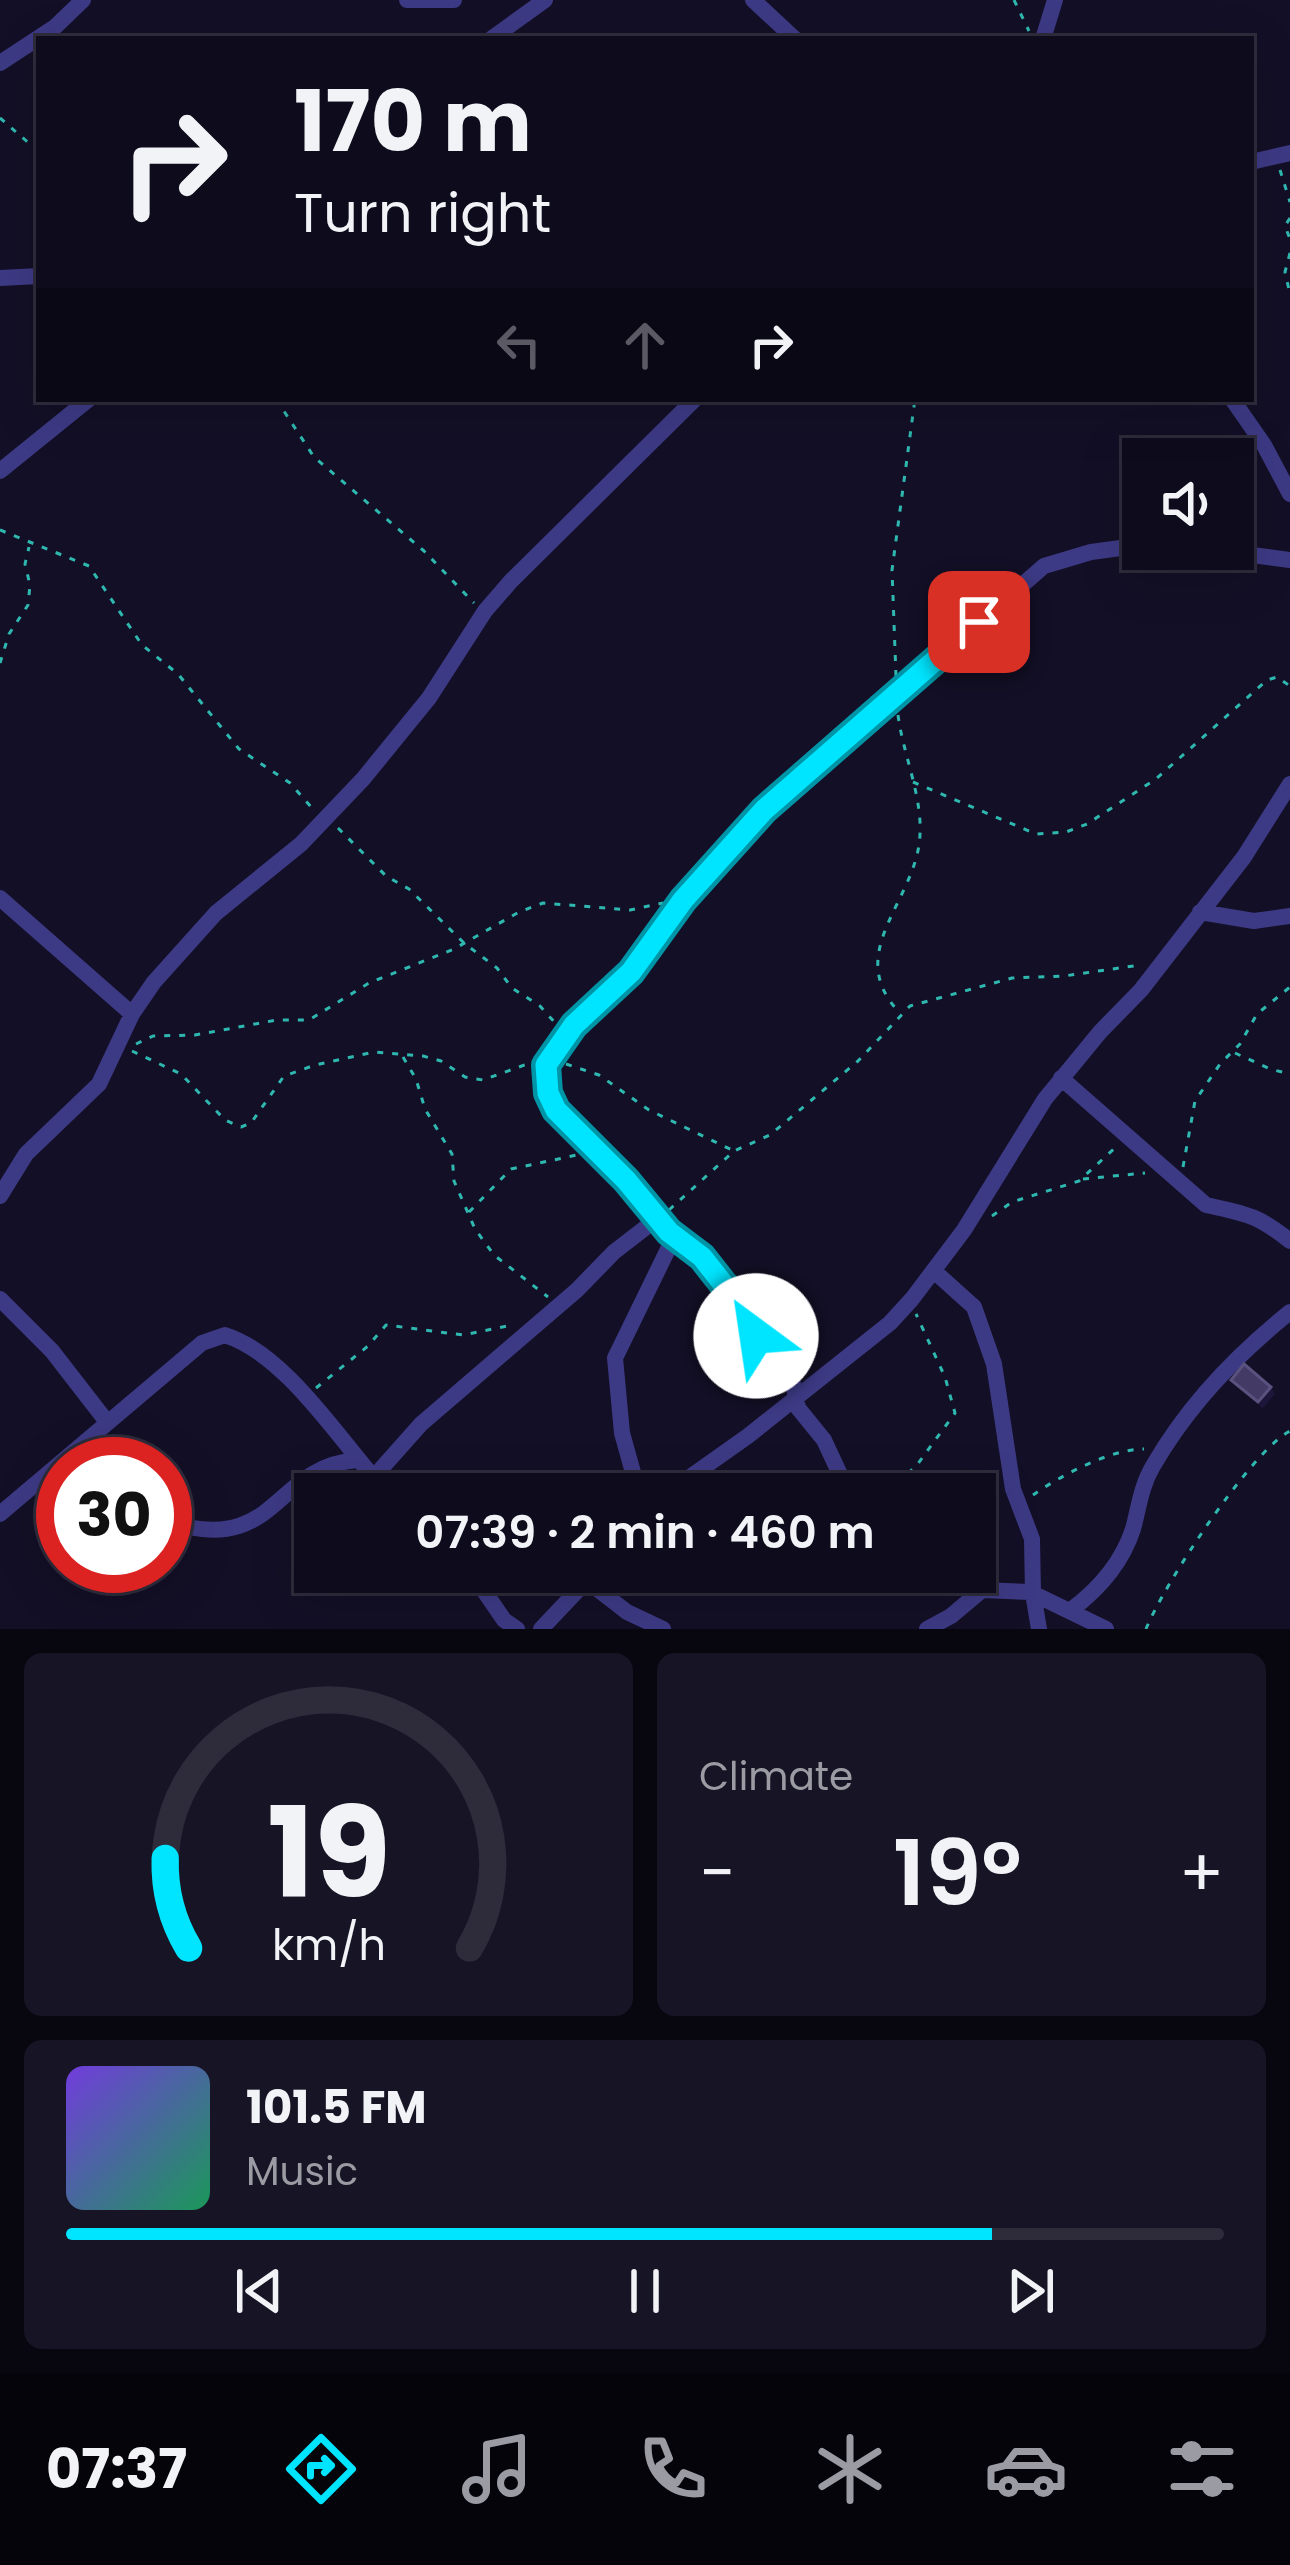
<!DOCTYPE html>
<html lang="en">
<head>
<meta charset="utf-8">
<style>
  body { margin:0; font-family:Poppins,sans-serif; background:#171425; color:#f1f3f6; height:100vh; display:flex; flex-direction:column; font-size:45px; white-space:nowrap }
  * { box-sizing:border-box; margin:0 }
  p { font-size:39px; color:#9b9ba3 }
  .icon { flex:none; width:66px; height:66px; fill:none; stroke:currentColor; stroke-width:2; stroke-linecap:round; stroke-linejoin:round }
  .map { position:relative; height:1629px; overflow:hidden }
  .side { display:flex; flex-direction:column; gap:24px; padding:24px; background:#08060f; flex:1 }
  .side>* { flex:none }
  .guide { position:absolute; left:36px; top:36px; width:1218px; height:366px; border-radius:0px; box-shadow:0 12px 48px #0002,0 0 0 3px #2e2b3b; background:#0e0b1c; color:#f1f3f6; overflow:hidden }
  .tools { position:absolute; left:1122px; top:438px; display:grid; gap:24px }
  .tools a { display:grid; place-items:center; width:132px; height:132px; border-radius:0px; background:#0e0b1c; box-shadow:0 12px 48px #0002,0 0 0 3px #2e2b3b; font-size:60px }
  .speed { position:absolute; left:36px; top:1437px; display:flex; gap:24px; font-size:60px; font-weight:700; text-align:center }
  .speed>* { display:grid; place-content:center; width:156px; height:156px; border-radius:50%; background:#0e0b1c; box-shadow:0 12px 48px #0002,0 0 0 3px #2e2b3b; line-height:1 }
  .speed .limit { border:18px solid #d22; background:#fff; color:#111 }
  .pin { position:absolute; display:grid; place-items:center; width:102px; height:102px; color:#fff; margin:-51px; border-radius:24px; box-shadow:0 6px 18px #0006 }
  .me { position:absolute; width:132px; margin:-66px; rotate:329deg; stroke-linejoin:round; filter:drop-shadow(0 0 9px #0008) }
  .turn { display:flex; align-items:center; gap:42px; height:252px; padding:0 60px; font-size:54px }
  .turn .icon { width:156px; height:156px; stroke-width:2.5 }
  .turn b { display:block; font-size:84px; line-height:102px }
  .lanes { display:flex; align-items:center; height:114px; padding:0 60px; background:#0003; justify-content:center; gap:60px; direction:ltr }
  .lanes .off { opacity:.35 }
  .big { font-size:90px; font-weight:600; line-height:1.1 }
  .side .card { flex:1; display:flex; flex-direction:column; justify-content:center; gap:18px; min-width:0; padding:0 42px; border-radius:18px; background:#171425 }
  .side .dial { align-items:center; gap:0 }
  .dial svg { height:312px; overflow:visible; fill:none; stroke:#2e2b3b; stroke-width:7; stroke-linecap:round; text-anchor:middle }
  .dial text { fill:#f1f3f6; stroke:none }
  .song { display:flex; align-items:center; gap:36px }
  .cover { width:144px; height:144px; border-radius:18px; background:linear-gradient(135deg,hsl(260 70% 55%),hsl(150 70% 35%)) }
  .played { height:12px; border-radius:6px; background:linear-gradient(90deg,#00e5ff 80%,#2e2b3b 80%) }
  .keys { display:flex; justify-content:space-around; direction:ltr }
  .heat { display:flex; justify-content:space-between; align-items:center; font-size:66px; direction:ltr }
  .side .tiles { flex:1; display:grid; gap:24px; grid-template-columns:1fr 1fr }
  .card:last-child { grid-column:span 2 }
  .trip { position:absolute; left:294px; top:1473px; width:702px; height:120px; border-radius:0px; background:#0e0b1c; box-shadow:0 12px 48px #0002,0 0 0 3px #2e2b3b; font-weight:600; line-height:120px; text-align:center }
  .tab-bar { display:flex; height:192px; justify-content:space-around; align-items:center; background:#06040b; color:#9b9ba3 }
  .tab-bar .icon { width:84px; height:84px }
  .tab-bar .on { color:#00e5ff }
  .tab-bar b { font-size:54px; color:#f1f3f6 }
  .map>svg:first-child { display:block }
</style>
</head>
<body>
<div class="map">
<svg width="1290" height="1629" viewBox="0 0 1290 1629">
  <rect width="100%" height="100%" fill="#130f26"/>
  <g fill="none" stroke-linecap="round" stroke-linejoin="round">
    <path stroke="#2fb8b0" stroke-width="3" stroke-dasharray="6 9" stroke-linecap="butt" d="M1014,0L1029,31
      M0,118L39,152
      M1280,170L1290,202
      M1290,218L1285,226L1290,239
      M1290,253L1285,272L1290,294
      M276,399L314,457L424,551L474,603
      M0,530L89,566L142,645L178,674L239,749L290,783L312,808
      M0,663L9,634L28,605L30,585L25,564L29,547
      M896,676L892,570L915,399
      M898,715C903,754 922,795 920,834C918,900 841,952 900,1013
      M913,782L1036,834L1066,832L1087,824L1156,779L1267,680L1277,677L1290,686
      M338,828L386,876L409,889L464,943L497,968L512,988L540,1006L557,1025
      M136,1044L153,1036L195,1035L277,1020H309L369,983L454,949L519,912L543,903L630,910L663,903
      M132,1051L181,1074L225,1120L241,1127L251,1123L284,1076L315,1065L374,1052L423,1056L441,1061L465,1077L483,1080L530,1063
      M1235,1053L1270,1069L1290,1074
      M403,1057L416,1079L425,1109L452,1154L454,1181L475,1229L494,1255L548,1297
      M566,1064L599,1075L649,1110L734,1151
      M1183,1167L1195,1101L1220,1064L1240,1044L1257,1014L1290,987
      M1083,1179L1145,1173
      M669,1210L734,1151L770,1135L858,1061L910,1006L1012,978L1064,976L1140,965
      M469,1212L511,1169L577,1155
      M992,1216L1012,1202L1079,1181L1117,1146
      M316,1388L368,1346L386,1325L463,1335L512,1325
      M886,1494L917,1465L955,1413L945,1377L916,1314
      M1033,1495C1060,1476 1110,1449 1144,1449
      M1146,1629C1163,1586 1251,1451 1290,1431"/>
    <path stroke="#3d3a85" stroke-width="16" d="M407,0H454
      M753,0L795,39
      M491,39L545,0
      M1043,39L1055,0
      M0,63L55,27L83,0
      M1251,162L1290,153
      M0,278L39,276
      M1232,399L1264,445L1290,494
      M0,471L89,399
      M1207,549L1290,560
      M0,898L132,1014
      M1200,912L1254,921L1290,916
      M1061,1078L1206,1205C1246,1214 1256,1214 1290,1241
      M0,1196L26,1154L99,1084L132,1014L154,982L216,913L301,844L363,779L429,698L485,611L511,581L695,399
      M934,1271L974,1307L994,1364L1013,1489L1032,1539L1033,1593L1039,1629
      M0,1299L52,1351L107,1422
      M373,1478L421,1424L577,1290L614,1252L658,1218
      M639,1494L622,1433L615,1358L674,1237
      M666,1494L748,1436L890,1323L912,1299L964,1230L1045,1099L1100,1032L1141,990L1244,857L1290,784
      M861,1494L844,1483L824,1440L798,1408L793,1383L760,1343L747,1303L724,1285L702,1257L669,1232L626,1181L557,1110L548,1093L546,1065L573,1025L631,972L683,900L764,810L1044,566L1091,552L1143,545
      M0,1514L202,1343L225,1335C288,1355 343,1446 388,1494
      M165,1521C279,1558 271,1467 357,1460
      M471,1572L504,1620L517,1629
      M947,1572L982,1590L1030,1592L1106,1629
      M587,1581L627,1612L663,1629
      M1071,1610C1099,1589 1122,1563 1133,1529C1139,1507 1141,1486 1153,1466C1188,1405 1235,1356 1290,1312
      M541,1629L595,1572
      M927,1629L951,1616L982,1590"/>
  </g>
  <path fill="#312854" d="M767,1572L777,1585L768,1593L747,1579L743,1573Z"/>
  <path fill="#1d163a" d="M1271,1387L1275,1394L1262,1409L1258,1402Z"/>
  <path fill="#433a66" stroke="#5a527e" stroke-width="3" d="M1244,1364L1271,1387L1258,1402L1231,1380Z
    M744,1572H767L773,1578L764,1586Z"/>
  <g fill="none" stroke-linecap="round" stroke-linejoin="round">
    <defs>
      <path id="route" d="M756,1336L747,1304L724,1285L702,1257L669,1232L626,1180L556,1110L548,1093L546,1065L574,1025L631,972L683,900L764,810L979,622"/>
    </defs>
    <use href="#route" stroke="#0095a6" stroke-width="30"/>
    <use href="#route" stroke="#00e5ff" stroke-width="21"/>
  </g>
</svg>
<div class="tools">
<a><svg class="icon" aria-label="sound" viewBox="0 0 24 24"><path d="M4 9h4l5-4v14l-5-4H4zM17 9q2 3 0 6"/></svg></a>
</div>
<div class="speed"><div class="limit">30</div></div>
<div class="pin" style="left:979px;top:622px;background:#d93025"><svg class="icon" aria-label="arrive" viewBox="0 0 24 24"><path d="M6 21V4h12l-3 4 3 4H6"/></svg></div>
<svg class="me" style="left:756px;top:1336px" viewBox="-20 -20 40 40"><circle r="19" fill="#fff"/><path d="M0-13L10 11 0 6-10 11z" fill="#00e5ff"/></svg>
<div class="trip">07:39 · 2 min · 460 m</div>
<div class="guide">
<div class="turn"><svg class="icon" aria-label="right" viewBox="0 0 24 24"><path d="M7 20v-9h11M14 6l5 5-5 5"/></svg><div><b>170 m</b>Turn right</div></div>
<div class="lanes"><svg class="icon off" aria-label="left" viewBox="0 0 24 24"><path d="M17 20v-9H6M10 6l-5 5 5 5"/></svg><svg class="icon off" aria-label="ahead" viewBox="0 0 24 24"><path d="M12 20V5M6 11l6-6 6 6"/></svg><svg class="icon" aria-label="right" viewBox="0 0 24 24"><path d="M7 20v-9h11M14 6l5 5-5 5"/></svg></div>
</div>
</div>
<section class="side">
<div class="tiles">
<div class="card dial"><svg viewBox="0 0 100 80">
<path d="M14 69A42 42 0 1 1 86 69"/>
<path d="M14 69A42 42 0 0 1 8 46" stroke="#00e5ff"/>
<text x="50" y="56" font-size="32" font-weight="700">19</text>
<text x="50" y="72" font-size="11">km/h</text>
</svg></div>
<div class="card"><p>Climate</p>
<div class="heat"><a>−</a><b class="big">19°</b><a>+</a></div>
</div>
<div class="card">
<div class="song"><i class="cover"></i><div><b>101.5 FM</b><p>Music</p></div></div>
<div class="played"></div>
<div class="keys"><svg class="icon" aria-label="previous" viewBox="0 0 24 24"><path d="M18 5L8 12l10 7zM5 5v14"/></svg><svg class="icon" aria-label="pause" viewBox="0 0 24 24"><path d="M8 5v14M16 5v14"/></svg><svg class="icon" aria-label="next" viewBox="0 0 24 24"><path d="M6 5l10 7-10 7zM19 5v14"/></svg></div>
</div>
</div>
</section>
<nav class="tab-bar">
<b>07:37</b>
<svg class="icon on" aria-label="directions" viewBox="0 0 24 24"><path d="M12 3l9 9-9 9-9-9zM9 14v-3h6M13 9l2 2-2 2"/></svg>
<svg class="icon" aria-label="music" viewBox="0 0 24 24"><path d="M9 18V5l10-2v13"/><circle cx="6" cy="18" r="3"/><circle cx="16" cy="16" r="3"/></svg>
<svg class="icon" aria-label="phone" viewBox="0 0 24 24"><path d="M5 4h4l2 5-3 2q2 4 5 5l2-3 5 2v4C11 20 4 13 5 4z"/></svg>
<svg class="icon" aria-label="climate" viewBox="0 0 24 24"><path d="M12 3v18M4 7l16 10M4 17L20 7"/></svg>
<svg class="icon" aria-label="car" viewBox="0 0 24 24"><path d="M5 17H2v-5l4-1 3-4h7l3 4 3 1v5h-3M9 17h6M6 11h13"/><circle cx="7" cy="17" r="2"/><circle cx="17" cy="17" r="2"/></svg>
<svg class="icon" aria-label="filters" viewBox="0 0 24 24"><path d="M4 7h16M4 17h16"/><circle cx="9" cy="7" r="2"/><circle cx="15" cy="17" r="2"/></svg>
</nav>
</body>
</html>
